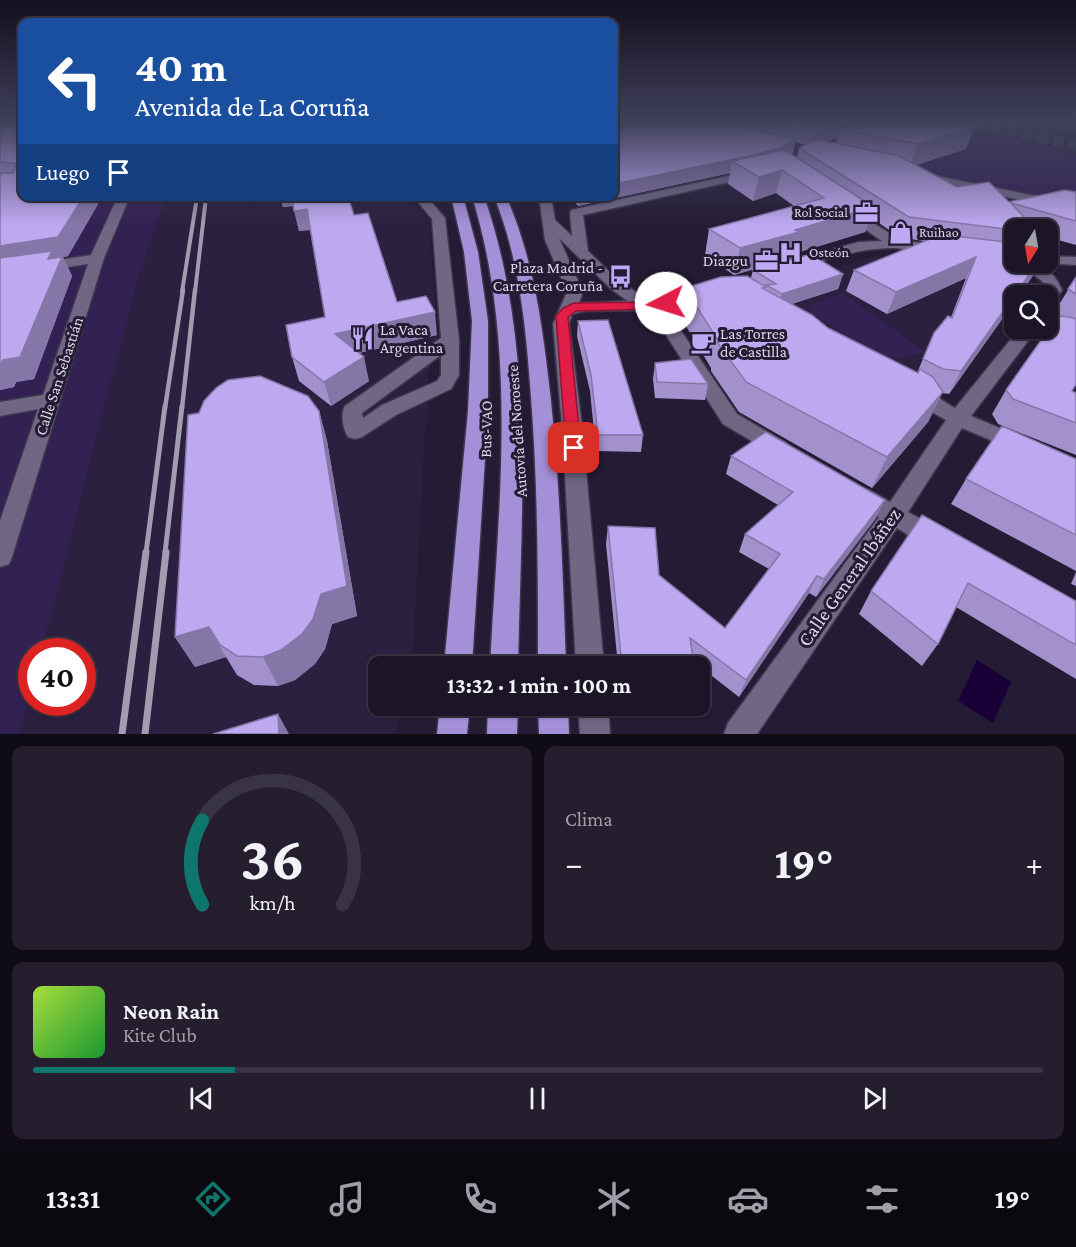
<!DOCTYPE html>
<html lang="es">
<head>
<meta charset="utf-8">
<style>
  body { margin:0; font-family:"Crimson Pro",serif; background:#241e2f; color:#f1f3f6; height:100vh; display:flex; flex-direction:column; font-size:22px; white-space:nowrap }
  * { box-sizing:border-box; margin:0 }
  p { font-size:20px; color:#a09fa7 }
  .icon { flex:none; width:33px; height:33px; fill:none; stroke:currentColor; stroke-width:2; stroke-linecap:round; stroke-linejoin:round }
  .map { position:relative; height:734px; overflow:hidden }
  .sheet { display:flex; flex-direction:column; gap:12px; padding:12px; background:#0f0c15; flex:1 }
  .sheet>* { flex:none }
  .top-card { position:absolute; left:18px; top:18px; width:600px; height:183px; border-radius:12px; box-shadow:0 2px 4px #0004,0 0 0 2px #393444; background:#1a4fa0; color:#fff; overflow:hidden }
  .needle { width:39px; rotate:191deg }
  .controls { position:absolute; left:1004px; top:219px; display:grid; gap:12px }
  .controls a { display:grid; place-items:center; width:54px; height:54px; border-radius:12px; background:#1b1527; box-shadow:0 2px 4px #0004,0 0 0 2px #393444; font-size:30px }
  .speed { position:absolute; left:18px; top:638px; display:flex; gap:12px; font-size:30px; font-weight:700; text-align:center }
  .speed>* { display:grid; place-content:center; width:78px; height:78px; border-radius:50%; background:#1b1527; box-shadow:0 2px 4px #0004,0 0 0 2px #393444; line-height:1 }
  .speed .limit { border:9px solid #d22; background:#fff; color:#111 }
  .pin { position:absolute; display:grid; place-items:center; width:51px; height:51px; color:#fff; margin:-26px; border-radius:12px; box-shadow:0 3px 9px #0006 }
  .me { position:absolute; width:66px; margin:-33px; rotate:265deg; stroke-linejoin:round; filter:drop-shadow(0 0 4px #0008) }
  .turn { display:flex; align-items:center; gap:21px; height:126px; padding:0 18px; font-size:27px }
  .turn .icon { width:78px; height:78px; stroke-width:2.5 }
  .turn b { display:block; font-size:42px; line-height:51px }
  .then { display:flex; align-items:center; height:57px; padding:0 18px; background:#0003; gap:12px; font-size:22px }
  .big { font-size:45px; font-weight:700; line-height:1.1 }
  .sheet .card { flex:1; display:flex; flex-direction:column; justify-content:center; gap:9px; min-width:0; padding:0 21px; border-radius:12px; background:#241e2f }
  .sheet .dial { align-items:center; gap:0 }
  .dial svg { height:156px; overflow:visible; fill:none; stroke:#393444; stroke-width:7; stroke-linecap:round; text-anchor:middle }
  .dial text { fill:#f1f3f6; stroke:none }
  .song { display:flex; align-items:center; gap:18px }
  .cover { width:72px; height:72px; border-radius:9px; background:linear-gradient(135deg,hsl(80 70% 55%),hsl(130 70% 35%)) }
  .played { height:6px; border-radius:3px; background:linear-gradient(90deg,#0f766e 20%,#393444 20%) }
  .keys { display:flex; justify-content:space-around; direction:ltr }
  .heat { display:flex; justify-content:space-between; align-items:center; font-size:33px; direction:ltr }
  .sheet .tiles { flex:1; display:grid; gap:12px; grid-template-columns:1fr 1fr }
  .card:last-child { grid-column:span 2 }
  .trip { position:absolute; left:368px; top:656px; width:342px; height:60px; border-radius:12px; background:#1b1527; box-shadow:0 2px 4px #0004,0 0 0 2px #393444; font-weight:700; line-height:60px; text-align:center }
  .menu { display:flex; height:96px; justify-content:space-around; align-items:center; background:#0b0810; color:#a09fa7 }
  .menu .icon { width:42px; height:42px }
  .menu .on { color:#0f766e }
  .menu b { font-size:27px; color:#f1f3f6 }
  .map>svg:first-child { display:block }
</style>
</head>
<body>
<div class="map">
<svg width="1076" height="734" viewBox="0 0 1076 734">
  <rect width="100%" height="100%" fill="#241c34"/>
  <path fill="#2b203f" fill-rule="evenodd" d="M162,197H408L429,219L437,335L428,374L429,420L425,430L413,649L410,666H378V705H402L396,734H0ZM32,651H82V702H32Z
    M896,255L934,265L968,283L913,382L754,293L876,256Z"/>
  <path fill="#342154" d="M0,123L22,196L166,197L137,280L41,651H32L31,686L19,734H0Z
    M994,134L1076,154V204L914,172L904,168L942,156Z
    M843,293L926,352L887,361L804,308Z"/>
  <path fill="#190037" d="M977,660L1011,682L993,723L958,701Z"/>
  <g fill="none" stroke-linecap="round" stroke-linejoin="round">
    <path stroke="#3f384f" stroke-width="11" stroke-dasharray="11 5" stroke-linecap="butt" d="M975,123L1076,146"/>
    <defs>
      <path id="minor" d="M752,171L758,174L756,176L583,215L588,251L621,283L650,300L705,287L710,289L713,292L710,295L665,307L737,414L786,443L789,448L786,453L779,455L772,453L723,424L650,310L585,311L572,314L569,324L582,426L604,666H576L562,426L553,324L567,292L545,240L539,196H551L555,220L572,236L570,213L571,210ZM559,238L611,289L628,301L579,303L583,292Z
        M922,173L1076,204V212L918,178L916,176Z
        M118,196H130L104,258L12,557L9,564L0,567V521L38,409L0,416V402L43,395L88,264L0,277V269L91,255Z
        M413,196H426L445,218L459,340V375L451,389L396,415L362,437L355,439L348,437C343,429 340,414 345,406L441,338L432,219ZM441,355V375L437,381L382,405L363,418L362,413Z
        M848,207L900,240L935,245L942,249C933,258 909,249 896,248C861,247 828,260 794,268L789,267L787,264L789,261L859,242L882,241L843,214L842,211L843,208Z
        M1047,256L1076,257V265L1042,263L1047,262Z
        M1017,262C1039,262 1053,269 1062,290L1053,304L1047,306V296H1043L1046,290L1043,282Z
        M1047,323L1076,334V345L1039,332L1037,329L971,416L1026,439L1029,444L1026,449L1019,451L1012,449L962,428L908,512L942,531L946,538L942,545C926,550 911,536 897,528L757,734H724L728,723L879,517L851,501L848,495L851,489C865,484 877,495 890,502L946,420L907,398L905,394L907,390C923,385 942,401 955,408L1020,328H1047Z
        M578,705H608L610,734H580Z"/>
      <path id="highway" d="M451,196H463L478,252L488,321V411L472,666H444L468,411L472,321L464,252Z
        M472,196H484C536,347 521,509 518,666H490C498,510 519,349 472,196Z
        M494,196H506C535,262 543,331 551,401C560,489 563,578 566,666H538C538,576 538,487 531,397C526,328 520,261 494,196Z
        M440,705H470L467,734H437Z
        M488,705H518L517,734H487Z
        M538,705H568L569,734H539Z"/>
    </defs>
    <use href="#minor" stroke="#3e374c" stroke-width="3"/>
    <use href="#highway" stroke="#3e374c" stroke-width="3"/>
    <use href="#minor" fill="#706785" fill-rule="evenodd"/>
    <use href="#highway" fill="#a68fd9" fill-rule="evenodd"/>
    <path stroke="#a19caf" stroke-width="3" d="M197,199V196
      M206,199V196"/>
    <path stroke="#a19caf" stroke-width="4" d="M182,292L197,197
      M195,292L206,197"/>
    <path stroke="#a19caf" stroke-width="4.5" d="M165,408L183,290
      M182,408L195,290"/>
    <path stroke="#a19caf" stroke-width="5" d="M146,553L165,406
      M165,553L182,406"/>
    <path stroke="#a19caf" stroke-width="7" d="M122,734L146,552
      M145,734L166,552"/>
  </g>
  <path fill="#a391ce" fill-rule="evenodd" d="M0,123L96,199L98,204L68,256L63,257L72,276L34,379L16,382L14,387L0,390Z
    M614,123H963L966,149L916,165L957,187L1009,202L1076,192V245L1047,237V230H1014V262H1040L1032,277L949,394L942,393L928,422L872,488L739,412L711,371V368L680,316L685,288L751,278L753,270L843,274L838,289L792,304L828,328L917,373L934,333L951,317L966,278L887,314L846,291L854,270L925,241L901,238L870,217L865,232L793,254L792,258L734,275L705,255L709,229L794,206L776,193L753,201L728,184L730,173L578,206L570,196H614ZM837,138L836,143L826,141ZM795,142L806,145L799,148L797,157L791,154L793,153Z
    M280,196H348L354,215L397,302L437,335L359,353L369,381L331,406L299,381L292,357L325,317L310,230L299,231L294,206L283,207Z
    M1076,277V384L1072,391L1076,393V455L998,424L992,414L1006,390L1061,316L1055,311Z
    M578,321L643,435L641,452L596,451L590,391L577,336Z
    M655,363L708,384L705,400L655,398L653,379Z
    M319,411L327,441L357,616L332,624L325,649L315,664L295,680L278,686L254,685L237,675L226,657L195,667L175,637Z
    M731,456L876,518L816,597L809,593L739,697L694,662V666H618L606,544L608,526L659,575L725,628L769,569L739,552L745,534L778,505L726,474Z
    M1076,459V571L951,504L966,479Z
    M922,515L1076,601V679L956,607L938,644L922,666L859,614L871,591Z
    M1076,572V586L1071,584Z"/>
  <path fill="#8576a8" d="M614,123H646L614,135Z
    M845,123H884L840,129L837,138L811,146L814,132Z
    M975,127L966,149L909,167L918,144Z
    M796,139L793,153L777,162L732,161L730,173L578,206V196H614V184Z
    M782,170L776,193L753,201L759,177Z
    M84,196H97L96,199L98,204L68,256L63,257L72,276L34,379L16,382L14,387L0,390V246Z
    M280,196H294L296,205L283,207Z
    M874,207L865,232L793,254L792,258L734,275L740,248L795,230Z
    M307,209L312,229L299,231L294,211Z
    M976,257L966,278L887,314L896,292Z
    M1038,262H1040L1032,277L1019,296H1015Z
    M843,274L838,289L778,308L782,294Z
    M1014,297V302L949,394L961,371Z
    M435,312L437,335L341,357L335,334Z
    M364,357L369,381L331,406L324,382Z
    M943,392L928,422L872,488L887,457Z
    M319,411L327,441L357,616L332,624L325,649L315,664L295,680L278,686L263,657L321,594Z
    M885,500L876,518L816,597L824,579Z
    M817,576L809,593L739,697L746,680Z
    M209,627L226,657L195,667L175,637Z
    M278,714L289,734H279Z"/>
  <path fill="#bea9f0" stroke="#8576a8" stroke-width="1.5" d="M0,123H22V196H84L58,237L0,246V173H13L16,165L14,163L0,162Z
    M614,123V132L638,123H724L796,139L780,148L749,156L614,184Z
    M770,123H845L814,132Z
    M857,123H963L975,127L918,144L840,129Z
    M817,139L899,156L957,187L989,182L1009,202L1065,190L1076,192V221L1011,203L1036,230H1014L909,217L799,148Z
    M785,150L874,207L795,230L799,232L740,248L709,229L824,198L782,170L759,177L732,161Z
    M292,196H348L354,215L368,213L397,302L426,296L435,312L335,334L364,357L324,382L292,357L286,325L325,317L307,209L294,211Z
    M929,233L1014,243V262H1038L961,371L943,369L923,359L934,333L948,316L952,318L976,257L896,292L854,270L935,237Z
    M52,251L48,259L62,257L20,357L3,360L0,366V258Z
    M811,254L843,274L782,294L766,285L776,284L753,270Z
    M747,276L766,287L762,288L812,315L828,328L918,373L920,369L933,377L943,392L887,457L746,382L717,342H719L685,288L721,277Z
    M1076,277V294L1068,289Z
    M1058,316L1069,317L1076,319V384L1072,391L1076,393V423L1013,399L1006,390Z
    M608,320L643,435H598L591,375L578,321Z
    M691,359L708,384L657,382L655,363Z
    M260,376L308,396L319,411L347,586L321,594L313,619L302,634L281,650L263,657L237,656L220,645L209,627L175,637L188,415L199,413L204,401L216,388L228,380Z
    M1002,426L1076,459V535L966,479Z
    M766,432L885,500L824,579L817,576L746,680L690,638L694,666H622L608,526L655,528L659,575L725,628L780,554L745,534L793,492L731,456Z
    M922,515L1076,601V645L968,583L938,644L871,591Z
    M278,714L279,734H213Z"/>
  <linearGradient id="sky" x2="0" y2="1"><stop stop-color="#140f1d"/><stop offset="0.54" stop-color="#3f405c"/><stop offset="1" stop-color="#3f405c" stop-opacity="0"/></linearGradient>
  <rect width="1076" height="226" fill="url(#sky)"/>
  <path fill="#e11d48" stroke="#92132f" stroke-width="1.5" d="M666,299L671,300V305L655,309L576,311L568,317L581,448L579,452H568L566,448L556,316L563,308L574,303L655,302Z"/>
  <defs>
    <symbol id="office-bare" viewBox="-9 -9 18 18"><path d="M-6-3h4V-5.5h4V-3h4V5H-6ZM-1-4.5V-3h2v-1.5ZM-6 0V1H6V0Z" fill="#bfa8f4" stroke="#241c34" stroke-width="2.5" paint-order="stroke"/></symbol>
    <symbol id="shop-bare" viewBox="-9 -9 18 18"><path d="M-5-2.5h2.3a2.7 3.5 0 0 1 5.4 0H5L5.5 6h-11ZM-1.5-2.5h3a1.5 2.3 0 0 0-3 0Z" fill="#bfa8f4" stroke="#241c34" stroke-width="2.5" paint-order="stroke"/></symbol>
    <symbol id="hospital-bare" viewBox="-9 -9 18 18"><path d="M-5-5h3v3.5h4V-5h3V5h-3V1.5h-4V5h-3Z" fill="#bfa8f4" stroke="#241c34" stroke-width="2.5" paint-order="stroke"/></symbol>
    <symbol id="bus-bare" viewBox="-9 -9 18 18"><path d="M-5-6H5V4H4V6H2V4H-2V6H-4V4H-5ZM-3.5-4V0h7V-4ZM-3.5 1.2v1.5H-2V1.2ZM2 1.2v1.5H3.5V1.2Z" fill="#bfa8f4" stroke="#241c34" stroke-width="2.5" paint-order="stroke"/></symbol>
    <symbol id="restaurant-bare" viewBox="-9 -9 18 18"><path d="M-5-6h1v4h1v-4h1v4h1v-4h1v5L-1.5 .5V6h-2V.5L-5-1ZM5-6V6H3V1.5H1.5Q1.5-4 5-6Z" fill="#bfa8f4" stroke="#241c34" stroke-width="2.5" paint-order="stroke"/></symbol>
    <symbol id="cafe-bare" viewBox="-9 -9 18 18"><path d="M-5.5-4.5H6V0H3Q3 3.5 0 3.5H-2.5Q-5.5 3.5-5.5 0ZM3-3.2v2h1.7v-2ZM-6 4.5H4V6H-6Z" fill="#bfa8f4" stroke="#241c34" stroke-width="2.5" paint-order="stroke"/></symbol>
  </defs>
  <g fill-rule="evenodd">
    <use href="#office-bare" x="850" y="196" width="33" height="33"/>
    <use href="#shop-bare" x="884" y="216" width="33" height="33"/>
    <use href="#hospital-bare" x="774" y="236" width="33" height="33"/>
    <use href="#office-bare" x="750" y="244" width="33" height="33"/>
    <use href="#bus-bare" x="604" y="260" width="33" height="33"/>
    <use href="#restaurant-bare" x="346" y="322" width="33" height="33"/>
    <use href="#cafe-bare" x="686" y="326" width="33" height="33"/>
  </g>
  <g text-anchor="middle" dominant-baseline="central" stroke-width="6" stroke-linejoin="round" paint-order="stroke">
    <g font-size="14" fill="#dbd7e8" stroke="#241c34" text-anchor="start">
      <text x="848" y="212" text-anchor="end">Rol Social</text>
      <text x="919" y="232">Ruihao</text>
      <text x="809" y="252">Osteón</text>
    </g>
    <g font-size="16" fill="#dbd7e8" stroke="#241c34" text-anchor="end">
      <text x="748" y="260">Diazgu</text>
      <text x="603" y="267">Plaza Madrid -<tspan x="603" dy="18">Carretera Coruña</tspan></text>
      <text x="380" y="329" text-anchor="start">La Vaca<tspan x="380" dy="18">Argentina</tspan></text>
      <text x="720" y="333" text-anchor="start">Las Torres<tspan x="720" dy="18">de Castilla</tspan></text>
    </g>
    <g font-size="16" fill="#dbd7e8" stroke="#241c34">
      <text transform="translate(59 376) rotate(-72)">Calle San Sebastián</text>
      <text transform="translate(486 429) rotate(-89)">Bus-VAO</text>
      <text transform="translate(517 431) rotate(-94)">Autovía del Noroeste</text>
    </g>
    <g font-size="20" fill="#dbd7e8" stroke="#241c34">
      <text transform="translate(849 577) rotate(-55)">Calle General Ibáñez</text>
    </g>
  </g>
</svg>
<div class="controls">
<a><svg class="needle" viewBox="-14 -14 28 28"><path d="M0-13l5 13h-10z" fill="#e53935"/><path d="M0 13l5-13h-10z" fill="#a09fa7"/></svg></a>
<a><svg class="icon" aria-label="search" viewBox="0 0 24 24"><circle cx="10" cy="10" r="6"/><path d="M15 15l6 6"/></svg></a>
</div>
<div class="speed"><div class="limit">40</div></div>
<div class="pin" style="left:574px;top:448px;background:#d93025"><svg class="icon" aria-label="arrive" viewBox="0 0 24 24"><path d="M6 21V4h12l-3 4 3 4H6"/></svg></div>
<svg class="me" style="left:666px;top:303px" viewBox="-20 -20 40 40"><circle r="19" fill="#fff"/><path d="M0-13L10 11 0 6-10 11z" fill="#e11d48"/></svg>
<div class="trip">13:32 · 1 min · 100 m</div>
<div class="top-card">
<div class="turn"><svg class="icon" aria-label="left" viewBox="0 0 24 24"><path d="M17 20v-9H6M10 6l-5 5 5 5"/></svg><div><b>40 m</b>Avenida de La Coruña</div></div>
<div class="then">Luego<svg class="icon" aria-label="arrive" viewBox="0 0 24 24"><path d="M6 21V4h12l-3 4 3 4H6"/></svg></div>
</div>
</div>
<section class="sheet">
<div class="tiles">
<div class="card dial"><svg viewBox="0 0 100 80">
<path d="M14 69A42 42 0 1 1 86 69"/>
<path d="M14 69A42 42 0 0 1 14 26" stroke="#0f766e"/>
<text x="50" y="56" font-size="32" font-weight="700">36</text>
<text x="50" y="72" font-size="11">km/h</text>
</svg></div>
<div class="card"><p>Clima</p>
<div class="heat"><a>−</a><b class="big">19°</b><a>+</a></div>
</div>
<div class="card">
<div class="song"><i class="cover"></i><div><b>Neon Rain</b><p>Kite Club</p></div></div>
<div class="played"></div>
<div class="keys"><svg class="icon" aria-label="previous" viewBox="0 0 24 24"><path d="M18 5L8 12l10 7zM5 5v14"/></svg><svg class="icon" aria-label="pause" viewBox="0 0 24 24"><path d="M8 5v14M16 5v14"/></svg><svg class="icon" aria-label="next" viewBox="0 0 24 24"><path d="M6 5l10 7-10 7zM19 5v14"/></svg></div>
</div>
</div>
</section>
<nav class="menu">
<b>13:31</b>
<svg class="icon on" aria-label="directions" viewBox="0 0 24 24"><path d="M12 3l9 9-9 9-9-9zM9 14v-3h6M13 9l2 2-2 2"/></svg>
<svg class="icon" aria-label="music" viewBox="0 0 24 24"><path d="M9 18V5l10-2v13"/><circle cx="6" cy="18" r="3"/><circle cx="16" cy="16" r="3"/></svg>
<svg class="icon" aria-label="phone" viewBox="0 0 24 24"><path d="M5 4h4l2 5-3 2q2 4 5 5l2-3 5 2v4C11 20 4 13 5 4z"/></svg>
<svg class="icon" aria-label="climate" viewBox="0 0 24 24"><path d="M12 3v18M4 7l16 10M4 17L20 7"/></svg>
<svg class="icon" aria-label="car" viewBox="0 0 24 24"><path d="M5 17H2v-5l4-1 3-4h7l3 4 3 1v5h-3M9 17h6M6 11h13"/><circle cx="7" cy="17" r="2"/><circle cx="17" cy="17" r="2"/></svg>
<svg class="icon" aria-label="filters" viewBox="0 0 24 24"><path d="M4 7h16M4 17h16"/><circle cx="9" cy="7" r="2"/><circle cx="15" cy="17" r="2"/></svg>
<b>19°</b>
</nav>
</body>
</html>
